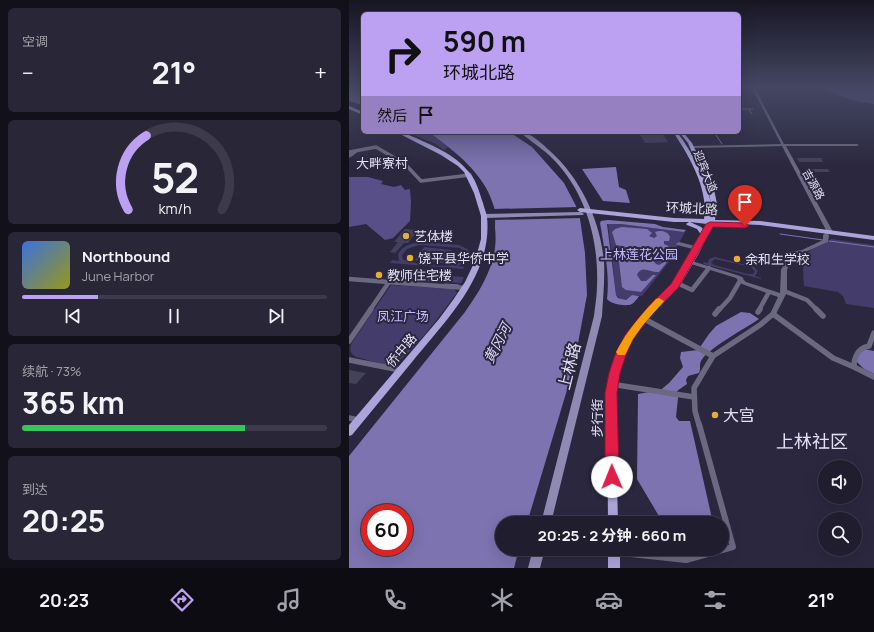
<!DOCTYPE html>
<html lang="zh">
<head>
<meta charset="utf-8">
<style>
  body { margin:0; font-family:Manrope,"Noto Sans SC",sans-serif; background:#282637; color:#f1f3f6; height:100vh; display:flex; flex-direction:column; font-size:15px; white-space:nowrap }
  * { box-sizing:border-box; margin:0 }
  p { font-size:13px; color:#a2a2aa }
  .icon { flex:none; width:22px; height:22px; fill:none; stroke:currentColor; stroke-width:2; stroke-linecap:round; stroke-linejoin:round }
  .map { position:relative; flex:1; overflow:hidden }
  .side { display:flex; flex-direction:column; gap:8px; padding:8px; background:#12101a; width:349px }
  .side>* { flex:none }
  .top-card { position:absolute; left:12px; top:12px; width:380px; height:122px; border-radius:6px; box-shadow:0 4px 16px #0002,0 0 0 1px #3d3b4b; background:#bca0f2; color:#111; overflow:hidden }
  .buttons { position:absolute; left:469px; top:460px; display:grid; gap:8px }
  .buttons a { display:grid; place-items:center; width:44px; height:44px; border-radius:50%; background:#201d2f; box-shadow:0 4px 16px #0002,0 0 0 1px #3d3b4b; font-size:20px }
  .speed { position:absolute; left:12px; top:504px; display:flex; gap:8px; font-size:20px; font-weight:700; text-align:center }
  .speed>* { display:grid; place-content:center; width:52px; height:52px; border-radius:50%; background:#201d2f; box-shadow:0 4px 16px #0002,0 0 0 1px #3d3b4b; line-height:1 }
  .speed .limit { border:6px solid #d22; background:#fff; color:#111 }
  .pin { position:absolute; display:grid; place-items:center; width:34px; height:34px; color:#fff; margin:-41px -17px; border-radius:50% 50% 50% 0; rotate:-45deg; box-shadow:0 0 4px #0007 }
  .pin .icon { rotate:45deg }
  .me { position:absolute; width:44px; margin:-22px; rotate:359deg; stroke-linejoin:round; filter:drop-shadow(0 0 3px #0008) }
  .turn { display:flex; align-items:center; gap:14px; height:84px; padding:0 16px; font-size:18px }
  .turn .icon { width:52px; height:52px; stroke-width:2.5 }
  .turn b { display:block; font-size:28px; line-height:34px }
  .then { display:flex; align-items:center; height:38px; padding:0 16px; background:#0003; gap:8px; font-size:15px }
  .big { font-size:30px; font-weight:700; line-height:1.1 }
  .side .tile { flex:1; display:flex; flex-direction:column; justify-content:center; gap:6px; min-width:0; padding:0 14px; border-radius:6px; background:#282637 }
  .side .dial { align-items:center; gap:0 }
  .dial svg { height:104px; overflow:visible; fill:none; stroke:#3d3b4b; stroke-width:7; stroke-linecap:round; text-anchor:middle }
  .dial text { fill:#f1f3f6; stroke:none }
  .song { display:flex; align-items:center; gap:12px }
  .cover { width:48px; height:48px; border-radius:6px; background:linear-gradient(135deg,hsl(220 70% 55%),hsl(60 70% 35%)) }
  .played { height:4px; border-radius:2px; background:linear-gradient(90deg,#bca0f2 25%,#3d3b4b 25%) }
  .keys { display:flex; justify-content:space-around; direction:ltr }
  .heat { display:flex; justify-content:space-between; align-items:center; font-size:22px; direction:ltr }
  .charge { height:6px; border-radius:3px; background:linear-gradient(90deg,#34c759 73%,#3d3b4b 0) }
  .trip { position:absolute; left:146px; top:516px; width:234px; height:40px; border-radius:20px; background:#201d2f; box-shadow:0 4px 16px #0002,0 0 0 1px #3d3b4b; font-weight:700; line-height:40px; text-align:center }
  .menu { display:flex; height:64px; justify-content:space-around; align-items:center; background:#0d0c13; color:#a2a2aa }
  .menu .icon { width:28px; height:28px }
  .menu .active { color:#bca0f2 }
  .menu b { font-size:18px; color:#f1f3f6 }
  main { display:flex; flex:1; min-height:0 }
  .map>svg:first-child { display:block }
</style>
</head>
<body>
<main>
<section class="side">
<div class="tile"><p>空调</p>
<div class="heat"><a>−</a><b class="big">21°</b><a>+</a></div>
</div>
<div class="tile dial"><svg viewBox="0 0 100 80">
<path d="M14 69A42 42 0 1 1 86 69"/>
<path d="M14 69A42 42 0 0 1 28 12" stroke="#bca0f2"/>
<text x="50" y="56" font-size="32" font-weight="700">52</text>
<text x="50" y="72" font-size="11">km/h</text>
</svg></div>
<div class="tile">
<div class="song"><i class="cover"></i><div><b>Northbound</b><p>June Harbor</p></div></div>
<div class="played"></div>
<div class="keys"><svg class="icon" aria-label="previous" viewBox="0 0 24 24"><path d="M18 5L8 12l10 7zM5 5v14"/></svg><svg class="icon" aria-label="pause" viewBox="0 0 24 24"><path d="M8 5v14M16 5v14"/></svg><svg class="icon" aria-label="next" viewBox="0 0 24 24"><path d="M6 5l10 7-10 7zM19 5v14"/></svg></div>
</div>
<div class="tile"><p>续航 · 73%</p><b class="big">365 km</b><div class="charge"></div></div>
<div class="tile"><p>到达</p><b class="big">20:25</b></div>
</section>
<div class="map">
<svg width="525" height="568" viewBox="0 0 525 568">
  <rect width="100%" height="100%" fill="#2b273f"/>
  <path fill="#443c6a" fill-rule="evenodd" d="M58,132H85L82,134L99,147L95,150L85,143Z
    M259,224H272L336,232L319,263L293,296L283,295L277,300L272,299L267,295Z
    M482,239L525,245V308L497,304L494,296L489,292L455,286C454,274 452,254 465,248C471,245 478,244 482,239Z
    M75,242L110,245L120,250L121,256L116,262L109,266L115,267L114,269L41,263L43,260L50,261L49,254C54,245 65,242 75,242ZM70,245L111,248L116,252L117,256C114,261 110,263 104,265C95,267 61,264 54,259L53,255L58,249Z
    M75,247L103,250L95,263L66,260Z
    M366,257L405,267L409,271L406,276L412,278V279L354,264L355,262L359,263L360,259ZM366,259L402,267L406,272L404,274H399L365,265L362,262Z
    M77,274L115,277L112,283L72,281Z
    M42,285L105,289L108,293C97,307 57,364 41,365C32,365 17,359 7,357L3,354L1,350L2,344Z"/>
  <path fill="#584e88" d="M475,87H525V104C507,101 490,98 475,87Z
    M0,177H19L34,181L32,184L45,187L52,185L56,190L61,189L62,202L61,221L44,238L36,240L17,224L0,227Z"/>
  <path fill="#7c73b0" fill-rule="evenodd" d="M0,87H14V105L0,101Z
    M85,132H159L162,133L183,147L215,183L227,206L231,219L236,253L238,295L224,370L178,523H153V549H170L165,568H0V456L116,312C124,300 132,289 138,275C145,260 148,245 146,228C146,220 147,211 144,204C135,174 106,151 82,134ZM21,513H55V547H21Z
    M267,167L270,187L277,190L281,203L254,201L233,169Z
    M259,220L306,224L314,227L337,230L335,232L272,224H258L267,295L269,298L277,300L283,295L290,296C288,299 285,303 283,304C278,307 261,304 258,299C261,273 255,248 251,223L252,221Z
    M273,227L298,229L303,233L300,236L305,238L308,236L306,232C311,230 319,231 321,237L320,241H315V244L319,246L322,251V253L296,256L301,257L307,264L310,265L317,261V256H320C319,262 314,267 310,272C301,273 293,264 288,275L292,281H297L304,275H307L292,292L277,290L273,287L269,253L273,251V246L267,245L263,232L266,229Z
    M392,312L401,313L410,319C397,328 358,349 352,361C350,365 352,369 350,373L339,376L337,380L338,384L328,391L329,398L327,417L330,421H341L364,523H314L288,479L289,394L300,392L308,393L320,383L334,367L331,358L332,352L349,350L360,334L367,326Z
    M515,349L525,351V374L515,369L507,361V357Z"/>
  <path fill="#2b273f" d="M230,207L233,218L144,220V209Z"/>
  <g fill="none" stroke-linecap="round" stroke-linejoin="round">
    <path stroke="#7c73b0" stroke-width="1" d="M390,109H404
      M400,110L403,114
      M365,132L373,144
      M431,234L474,240
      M480,241L525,247
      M96,284L110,285"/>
  </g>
  <path fill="#44415b" d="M306,132H313L319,142L296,143L290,133Z
    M448,158H472L474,162H450Z
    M456,169H479L481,172H458Z
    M56,229L69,230L59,243H55L46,253L41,252L49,242H45Z
    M0,370L17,373L7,384L0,383Z"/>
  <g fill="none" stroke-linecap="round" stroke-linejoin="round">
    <path stroke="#6b6882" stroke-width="2.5" d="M404,87L434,145"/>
    <path stroke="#6b6882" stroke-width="3.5" d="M0,152L27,147L56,164L72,181L121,175
      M0,156L7,151"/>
    <path stroke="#6b6882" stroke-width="4.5" d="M0,279L117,288
      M330,284L343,290L360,268
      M435,291L458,300L468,310
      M21,310L40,282
      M370,310L381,298L392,279
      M410,310L420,292"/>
    <path stroke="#6b6882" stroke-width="5.5" d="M467,309L474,316
      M409,312L411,309
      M366,314L370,309
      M299,321L364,356
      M0,341L22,309
      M0,360L51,370
      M505,367L525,377
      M268,385L345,397
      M0,418L10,420
      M350,425L346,411L345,388L364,356L411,325L424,314L484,358L505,367C505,357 509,348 520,346L525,333"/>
    <path stroke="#6b6882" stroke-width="6" d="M207,521H271
      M272,553L337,560L384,547L350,424"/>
    <path fill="#6b6882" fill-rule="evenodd" d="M434,144H508L510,145L508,146H437L484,232L483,233H479L478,232L433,146L342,148L340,147L342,146Z
      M477,233L480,235L479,242L456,252L445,254L438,270V292L427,314L424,316L421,314L429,297L393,284L387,278L342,264L341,263L344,261L346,262L391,276L397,282L431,293L432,270L441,252L453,250L474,240V235Z
      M330,242L350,247L351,248L348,250L328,245L327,244L328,243Z"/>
    <path fill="#8f8ab4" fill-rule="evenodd" d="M171,132C182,132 193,144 201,151C232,179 251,220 255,261C256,280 254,298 253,316L202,523H192L245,316C246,306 248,296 248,286C250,241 237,194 206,161C195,149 182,142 171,132Z
      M232,212L235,214L234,215L135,218L132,216L135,214Z
      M184,549H196L191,568H179Z"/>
    <path fill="#aaa4da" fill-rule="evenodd" d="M0,106L14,112V115L0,109Z
      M47,132H53C75,142 102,151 118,170C127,178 130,192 134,203C135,207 137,212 138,217C144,275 96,321 63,362C43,386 23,411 3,435L0,436V425L90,319L104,300L116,282L126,261L132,239V216L125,193L115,172L109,166L92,155Z
      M324,132H328C344,153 356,178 362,203L359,189L339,143L330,132H334L343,143L365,189L368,204L366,220L411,221L525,236V240L411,225L365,223L350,253L333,282L323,294L298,319L287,332L280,344L275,358L266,393L269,523H259L258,393L266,358L275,338L281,329L293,315L324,284L338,263L353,236L348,229L338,225L337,224L340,222H325L231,212L228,210L231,208L325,218L355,219C360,190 340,155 324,132ZM341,222L358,224L356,231L352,227Z
      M259,549H271V568H259Z"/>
  </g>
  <linearGradient id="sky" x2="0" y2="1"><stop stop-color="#181523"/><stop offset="0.52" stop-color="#444763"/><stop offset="1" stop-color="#444763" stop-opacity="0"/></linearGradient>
  <rect width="525" height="167" fill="url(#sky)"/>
  <path fill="#e11d48" stroke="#92132f" d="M361,222L396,223L400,226L396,228L364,227L329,288L305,311L284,339L277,355L271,373L268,393L270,477L268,481L263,483L258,481L256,477V393L260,373L266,355L276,335L299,307L322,284L357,224Z"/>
  <path fill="#f59e0b" d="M310,298L315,301L294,325L284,339L276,355H269L267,352C278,331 291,316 307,299Z"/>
  <g fill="#e7ac37" stroke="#2b273f" stroke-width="1.5">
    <circle cx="57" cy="236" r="4"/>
    <circle cx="61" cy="258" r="4"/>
    <circle cx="388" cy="259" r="4"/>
    <circle cx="30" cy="275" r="4"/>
    <circle cx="366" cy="415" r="4"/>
  </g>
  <g text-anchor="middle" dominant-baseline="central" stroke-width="4" stroke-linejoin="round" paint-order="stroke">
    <g font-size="11" fill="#e2e1f1" stroke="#2b273f">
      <text transform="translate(357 171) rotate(68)">迎宾大道</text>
      <text transform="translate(465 184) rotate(61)">吉源路</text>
    </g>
    <g font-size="13" fill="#e2e1f1" stroke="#2b273f">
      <text x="33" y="163">大畔寮村</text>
    </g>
    <g font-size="13" fill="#e2e1f1" stroke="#2b273f">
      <text transform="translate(343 208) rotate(3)">环城北路</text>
      <text transform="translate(52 350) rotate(-50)">侨中路</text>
      <text transform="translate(248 418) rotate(-90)">步行街</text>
    </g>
    <g font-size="13" fill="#e2e1f1" stroke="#2b273f" text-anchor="start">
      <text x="65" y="236">艺体楼</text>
      <text x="69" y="258">饶平县华侨中学</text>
      <text x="396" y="259">余和生学校</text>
      <text x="38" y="275">教师住宅楼</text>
    </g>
    <g font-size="13" fill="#c2b9fe" stroke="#2b273f">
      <text x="290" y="254">上林莲花公园</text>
      <text x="54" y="316">凤江广场</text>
    </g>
    <g font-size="14" font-style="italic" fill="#d9d6fa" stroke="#2b273f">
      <text transform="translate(148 343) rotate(-63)">黄冈河</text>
    </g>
    <g font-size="16" fill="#e2e1f1" stroke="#2b273f">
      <text transform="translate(220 366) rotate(-76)">上林路</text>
    </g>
    <g font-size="16" fill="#e2e1f1" stroke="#2b273f" text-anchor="start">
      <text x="374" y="415">大宫</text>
    </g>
    <g font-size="18" fill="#e2e1f1" stroke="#2b273f">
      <text x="463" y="441">上林社区</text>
    </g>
  </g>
</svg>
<div class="buttons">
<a><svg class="icon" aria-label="sound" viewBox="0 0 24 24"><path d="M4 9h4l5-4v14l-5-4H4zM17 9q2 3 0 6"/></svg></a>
<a><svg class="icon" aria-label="search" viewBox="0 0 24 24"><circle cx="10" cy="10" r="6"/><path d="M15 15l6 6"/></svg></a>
</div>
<div class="speed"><div class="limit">60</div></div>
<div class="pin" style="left:396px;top:226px;background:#d93025"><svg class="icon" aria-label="arrive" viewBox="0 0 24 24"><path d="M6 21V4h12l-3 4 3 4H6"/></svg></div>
<svg class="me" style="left:263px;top:477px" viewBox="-20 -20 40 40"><circle r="19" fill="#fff"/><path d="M0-13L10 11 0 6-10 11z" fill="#e11d48"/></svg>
<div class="trip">20:25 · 2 分钟 · 660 m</div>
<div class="top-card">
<div class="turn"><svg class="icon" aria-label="right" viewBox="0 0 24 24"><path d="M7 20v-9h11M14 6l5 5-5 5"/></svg><div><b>590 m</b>环城北路</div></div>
<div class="then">然后<svg class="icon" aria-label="arrive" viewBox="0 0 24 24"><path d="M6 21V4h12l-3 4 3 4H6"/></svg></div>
</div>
</div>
</main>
<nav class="menu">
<b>20:23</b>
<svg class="icon active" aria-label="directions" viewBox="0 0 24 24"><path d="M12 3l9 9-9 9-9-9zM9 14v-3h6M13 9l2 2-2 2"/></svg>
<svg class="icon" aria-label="music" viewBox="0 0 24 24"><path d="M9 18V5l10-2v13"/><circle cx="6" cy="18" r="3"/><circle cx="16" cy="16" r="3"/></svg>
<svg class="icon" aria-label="phone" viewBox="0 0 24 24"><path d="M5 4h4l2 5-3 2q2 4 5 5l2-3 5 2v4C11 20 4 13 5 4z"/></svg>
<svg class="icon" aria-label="climate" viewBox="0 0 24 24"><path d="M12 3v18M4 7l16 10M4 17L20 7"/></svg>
<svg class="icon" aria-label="car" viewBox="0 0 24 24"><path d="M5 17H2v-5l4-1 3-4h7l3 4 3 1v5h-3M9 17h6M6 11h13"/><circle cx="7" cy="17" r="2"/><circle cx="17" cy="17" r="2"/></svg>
<svg class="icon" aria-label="filters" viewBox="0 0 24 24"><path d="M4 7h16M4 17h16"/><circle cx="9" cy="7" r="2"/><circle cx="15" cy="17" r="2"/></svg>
<b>21°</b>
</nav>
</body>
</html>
